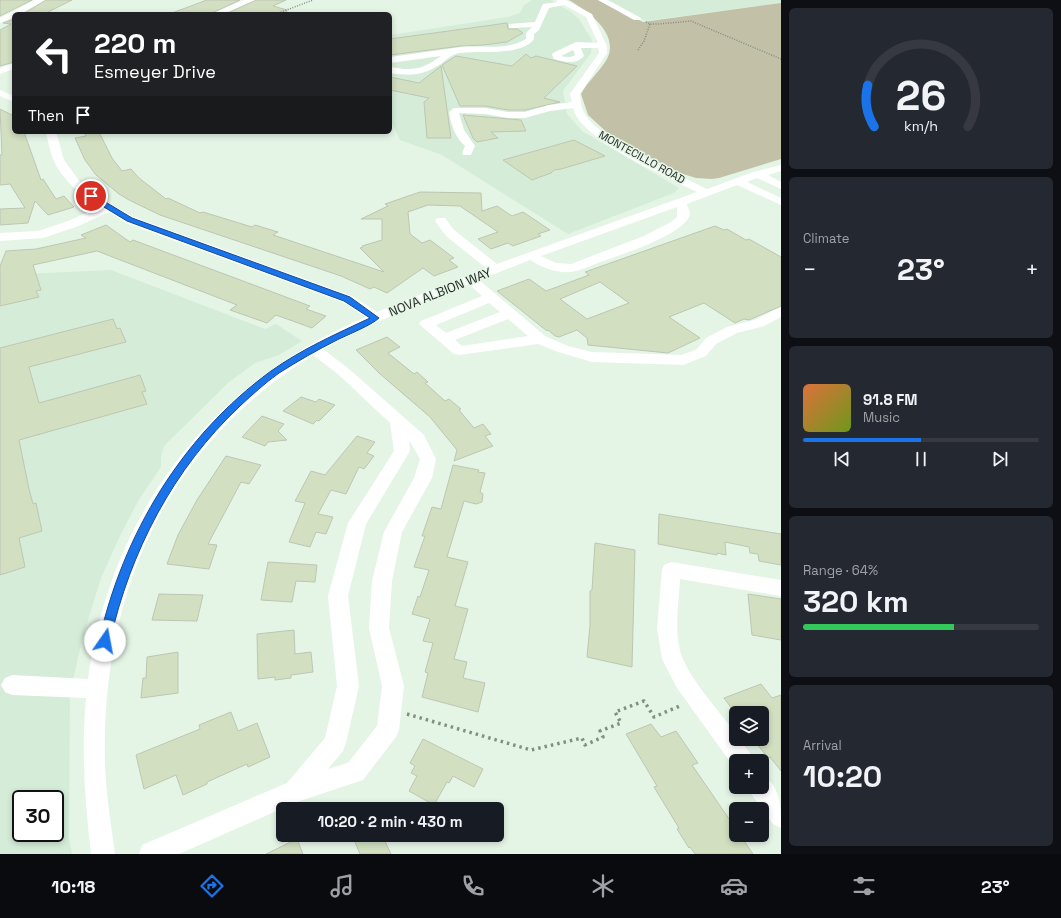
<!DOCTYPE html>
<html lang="en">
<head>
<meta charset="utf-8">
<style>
  body { margin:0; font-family:"Space Grotesk",sans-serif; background:#242831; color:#f1f3f6; height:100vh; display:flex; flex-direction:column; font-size:15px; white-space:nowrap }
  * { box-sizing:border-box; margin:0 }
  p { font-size:13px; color:#9ea1a6 }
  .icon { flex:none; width:22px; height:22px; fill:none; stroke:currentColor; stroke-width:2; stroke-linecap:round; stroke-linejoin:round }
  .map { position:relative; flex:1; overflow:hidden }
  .drawer { display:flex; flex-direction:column; gap:8px; padding:8px; background:#0d0f14; width:280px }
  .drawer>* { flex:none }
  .top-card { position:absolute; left:12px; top:12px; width:380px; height:122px; border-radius:6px; box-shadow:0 2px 6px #0003; background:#202124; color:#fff; overflow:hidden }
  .fabs { position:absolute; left:729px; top:706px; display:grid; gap:8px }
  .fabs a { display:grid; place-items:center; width:40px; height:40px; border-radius:6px; background:#171b24; box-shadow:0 2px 6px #0003; font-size:20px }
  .speed { position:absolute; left:12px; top:790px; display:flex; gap:8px; font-size:20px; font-weight:700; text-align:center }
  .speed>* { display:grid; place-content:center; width:52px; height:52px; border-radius:50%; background:#171b24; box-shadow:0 2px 6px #0003; line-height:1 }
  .speed .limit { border:2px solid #111; border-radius:6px; background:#fff; color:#111 }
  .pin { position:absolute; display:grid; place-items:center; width:34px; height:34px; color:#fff; margin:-17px; border:2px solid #fff; border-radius:50%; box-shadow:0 1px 4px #0007 }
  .me { position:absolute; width:44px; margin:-22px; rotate:12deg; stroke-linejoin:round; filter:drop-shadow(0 0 3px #0008) }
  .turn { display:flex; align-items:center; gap:14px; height:84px; padding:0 16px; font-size:18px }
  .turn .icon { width:52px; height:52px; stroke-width:2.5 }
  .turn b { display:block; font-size:28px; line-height:34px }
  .then { display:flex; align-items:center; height:38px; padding:0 16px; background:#0003; gap:8px; font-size:15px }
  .big { font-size:30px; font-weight:700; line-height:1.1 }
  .drawer .widget { flex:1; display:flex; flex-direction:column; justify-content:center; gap:6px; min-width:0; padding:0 14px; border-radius:6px; background:#242831 }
  .drawer .dial { align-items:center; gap:0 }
  .dial svg { height:104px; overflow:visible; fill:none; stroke:#363941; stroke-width:7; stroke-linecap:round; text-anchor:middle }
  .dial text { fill:#f1f3f6; stroke:none }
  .song { display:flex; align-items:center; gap:12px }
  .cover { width:48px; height:48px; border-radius:6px; background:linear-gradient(135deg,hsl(20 70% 55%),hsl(80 70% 35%)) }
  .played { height:4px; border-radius:2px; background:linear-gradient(90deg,#1a73e8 50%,#363941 50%) }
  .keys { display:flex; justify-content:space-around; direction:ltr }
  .heat { display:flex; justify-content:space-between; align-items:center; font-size:22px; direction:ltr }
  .charge { height:6px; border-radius:3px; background:linear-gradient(90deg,#34c759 64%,#363941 0) }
  .trip { position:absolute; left:276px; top:802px; width:228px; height:40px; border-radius:6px; background:#171b24; box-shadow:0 2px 6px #0003; font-weight:700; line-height:40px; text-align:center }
  .tabs { display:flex; height:64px; justify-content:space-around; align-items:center; background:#090b0e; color:#9ea1a6 }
  .tabs .icon { width:28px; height:28px }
  .tabs .on { color:#1a73e8 }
  .tabs b { font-size:18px; color:#f1f3f6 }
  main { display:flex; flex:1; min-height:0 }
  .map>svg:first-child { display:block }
</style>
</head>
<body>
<main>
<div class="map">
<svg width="781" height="854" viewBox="0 0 781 854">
  <rect width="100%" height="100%" fill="#e4f5e6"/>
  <path fill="#d5edd8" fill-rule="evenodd" d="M532,0H551L571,12L579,19L592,40L591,53L563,91L567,114L582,131L679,188L674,193L568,234L442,155L400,140L390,119V35L508,17L520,13L524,5Z
    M604,0H781V3L646,21Z
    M111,270L265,329L276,324L302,341L279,355L255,363L229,382L164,446L161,457V467L138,501L120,536L101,578L82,640L70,694L69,837L72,854H0V275ZM21,799H55V833H21Z"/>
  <path fill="#c2c0a7" d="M569,0H598L643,22L781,3V159L719,178L712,179L696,178L680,173L613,138L588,115L581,94C588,81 600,71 607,59C620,33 587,11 569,0Z"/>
  <path fill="#d2dfc1" stroke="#bec6b3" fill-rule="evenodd" d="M0,0H32L0,16Z
    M46,0H72L44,14H23Z
    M207,0H240L210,14H173L172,13Z
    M256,0H286L273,6L287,10L286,14H226Z
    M14,19V62L0,66V30L11,24L3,23Z
    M507,23L508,29H517L523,33L507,42L483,45L461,46L390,55V39Z
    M526,54L531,58L536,56L577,66L544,98L560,102L525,110H508L485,106H460L442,65L456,56L512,66Z
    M441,66L451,138H427L424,102L429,98L390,90V77L419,83Z
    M0,109L14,116V132H24L41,180L43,179L56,199L64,196L74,207L48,215L35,201L28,223L0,225V209L25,208L10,184L0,185V155H2Z
    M463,115L521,120L526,131L491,132L498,138L477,142L473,138Z
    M84,132H99L112,158L122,171L131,169L139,178L166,199L168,198L200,213L203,212L252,227L255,225L278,232L273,235L384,272L360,248L363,247L362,246L382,240V219H361L388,206L385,204L420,192L481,193L482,211L497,206L512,216L523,212L550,230L538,234L541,236L513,246L508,243L491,249L478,239L498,232L460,206L428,205L408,212L410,234L422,243L430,240L454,258L449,260L458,267L434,276L423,268L387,293L374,287L370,289L341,276L160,215L129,200L119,194L96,175L85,160L75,138L86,136Z
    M574,140L605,156L561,169L554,170L551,173L532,180L503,160Z
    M106,225L130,242L133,240L310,306L306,309L326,316L312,328L276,315L267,323L230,310L237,305L97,251L33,265L41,290L36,291L39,297L0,306V266L6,251L36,249L86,238L81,235Z
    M715,226L724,230L727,229L746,240L749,239L781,257V306L749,320L744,319L735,323L704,303L669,317L700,338L668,353L588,345L587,338L577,330L559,337L555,336L548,330L547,331L497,291L529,279L546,291L589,275L585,272ZM600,282L629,303L587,319L560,299Z
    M113,319L117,329L120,328L126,342L29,367L39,403L140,375L146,391L142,392L147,404L19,440L29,489L33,504L36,503L42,531L19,538L25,567L0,575V348Z
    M387,337L400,347L388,353L414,374L417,372L428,382L425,383L445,401L449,399L461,409L459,410L474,428L483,424L491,434L485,436L493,446L454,461L457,450L430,417L379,373L356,350Z
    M301,397L316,402L319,399L335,405L319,421L317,420L313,424L283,411Z
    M262,416L284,424L278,431L287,440L268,442L265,446L242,437Z
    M357,436L375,442L367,453L374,456L364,469L359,467L346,494L331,490L318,514L333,517L326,534L316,532L310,547L289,542L305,503L295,501L311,471L325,475Z
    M226,456L261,465L249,484L241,482L208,544L217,545L209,569L167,564L178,535L197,500Z
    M453,465L479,470L478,472L485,473L480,492L483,494L482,502L476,504L464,501L447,557L468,562L455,606L468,609L454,659L467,662L463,678L485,683L478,712L422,697L428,673L425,672L433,643L423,641L430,619L412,614L418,596L420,597L429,570L414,567L425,536H422L432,507L441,509Z
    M659,514L781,534V565L759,561L758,554L750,553L749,547L725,542L726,555L717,553V555L658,544Z
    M595,543L635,550L632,667L587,657L590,625V591L592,590Z
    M268,562L317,565L315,582L296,581L292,602L261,600Z
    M159,594L203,595L197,621L152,620Z
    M748,594L781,599V640L752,635Z
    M294,630L295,654L311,652L313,672L291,675V678L275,680V677L258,679L257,634Z
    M178,652V693L141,698L143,678H146L147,657Z
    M761,684L772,698L781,695V771L770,757L768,758L753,739H762V713H735L724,698Z
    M231,712L238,731L257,723L270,757L248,767L247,764L207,782V784L183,795L176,775L144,789L136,755L200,729L199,725Z
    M651,724L661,737L676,731L698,763L692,765L736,829V835H740L753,854H695L690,847L689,848L677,829L679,828L654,787L657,786L626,734Z
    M423,739L483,769L474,787L453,776L449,783L447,782L434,805L409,791L417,776L411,773L415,766L410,763Z
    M352,835H382L391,854H360Z
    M297,839L303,854H266Z"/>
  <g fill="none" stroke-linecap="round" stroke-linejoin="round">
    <path stroke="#838f85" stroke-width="1.5" stroke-dasharray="1 1.5" stroke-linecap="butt" d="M276,14L313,0
      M646,22L650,24H659L691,21L781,59
      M638,50L644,41L650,24"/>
    <path stroke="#838f85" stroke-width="3.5" stroke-dasharray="2.5 4" stroke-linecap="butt" d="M407,714L531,750L582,738L585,745L603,737L600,731L621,723L615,712L644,701L654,717L682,705"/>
    <path fill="#fff" fill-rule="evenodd" d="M35,0H45L20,14H14V17L0,23V18Z
      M244,0H255L222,14H211Z
      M556,0H566L592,14L607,46V53L580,94C581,101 581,108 585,114C597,138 681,176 707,189L753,172L781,165V171L768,175L781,182V189L757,178L747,182L781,198V205L737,185L687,204L690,213C689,219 685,223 680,227C656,244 625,253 598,263C589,266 580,271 571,272C557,273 542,268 530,260L479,280L545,336L568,346L592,352L681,355L696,350L706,338L727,327L754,320L781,307V317L764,326L737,333L716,344L706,356L683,365L592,362L558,352L538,344L459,355L454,354L419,324L421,321L482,296L469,284L370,325L323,349L349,369L424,435L436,459L432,478L402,532L392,581L389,628L404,686L399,730L396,737L363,780L297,802L179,854H139L142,845L287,783L325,738L337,686L328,596L348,523L394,451L390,423L339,375L313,355C165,447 101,593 105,764C106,794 111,824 115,854H91C85,802 81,751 86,698L12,695L5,692L1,685L5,678L12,675L88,679C111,512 211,383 366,317L342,302L126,223L109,212L76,227L43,238L0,241V233L38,231L68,221L100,207C83,197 61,179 53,159C50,151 48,141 46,132H56L64,160L80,182L95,195L134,217L352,296L377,312L486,268L446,236L435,221L437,218H445L454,230L497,264L697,192C668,177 580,140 573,108L550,111L525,118H508L485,114L459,113L464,130L475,146L471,155H463L462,153L465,146C455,137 451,125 449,112L454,108H485L508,112H525L549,105L572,102L570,94L599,53L598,48H581L584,56C576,65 564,62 554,59L552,55L553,53L576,42L598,43L586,17L564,5L549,8L539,30L534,34V39C521,57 479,50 460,53C453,54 448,58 442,63C423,76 412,76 390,73V67C413,71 422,70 441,56L390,63V57C414,54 438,50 461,47C483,45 506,51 526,39V33L532,27L512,28H509V24L535,22L543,4L558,2ZM573,50L575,55C571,58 566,57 561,56ZM677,207V217L671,222L644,236L571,264L556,263L541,256ZM489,303L500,312L446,333L436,325ZM508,319L528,336L462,346L455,340ZM409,440L420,459L414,478L384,532L372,581L369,628L382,686L377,726L348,763L328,769L343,751L346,743L359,686L348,596L366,524L410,451Z
      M598,0H608L641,18L640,20H634Z
      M14,63V69L0,74V68Z
      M0,90L14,96V102L0,96Z
      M671,562L781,580V596L680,579C679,602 673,637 683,659C693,683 720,712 736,734V739H739L750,753L753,761H736V770L677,688L662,659L657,628L662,570L664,565Z
      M762,776C781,785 781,808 781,828L773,824L752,795L748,787H762Z"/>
  </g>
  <path fill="#1a73e8" stroke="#114b97" d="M89,195H94L132,218L350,297L379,318C372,325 347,335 337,340C317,350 298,361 279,373C265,383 252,395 240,406C173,469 130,552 110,641L109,645L105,646L101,645L99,641C123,534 182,436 271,371C302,349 336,334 370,318L344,301L127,221L89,198Z"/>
  <g text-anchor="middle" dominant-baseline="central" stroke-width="3" stroke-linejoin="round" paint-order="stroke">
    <g font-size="11" fill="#252c26" stroke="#e4f5e6">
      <text transform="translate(642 157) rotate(29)">MONTECILLO ROAD</text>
    </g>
    <g font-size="13" fill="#252c26" stroke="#e4f5e6">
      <text transform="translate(440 292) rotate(-22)">NOVA ALBION WAY</text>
    </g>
  </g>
</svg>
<div class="fabs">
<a><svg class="icon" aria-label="layers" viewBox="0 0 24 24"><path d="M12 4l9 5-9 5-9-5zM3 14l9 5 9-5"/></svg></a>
<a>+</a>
<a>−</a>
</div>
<div class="speed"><div class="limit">30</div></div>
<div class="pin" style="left:91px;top:196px;background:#d93025"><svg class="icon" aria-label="arrive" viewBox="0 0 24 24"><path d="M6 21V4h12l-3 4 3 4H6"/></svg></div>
<svg class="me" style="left:105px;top:641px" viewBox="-20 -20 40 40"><circle r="19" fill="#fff"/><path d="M0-13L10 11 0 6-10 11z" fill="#1a73e8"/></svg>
<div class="trip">10:20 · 2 min · 430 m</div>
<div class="top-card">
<div class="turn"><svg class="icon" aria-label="left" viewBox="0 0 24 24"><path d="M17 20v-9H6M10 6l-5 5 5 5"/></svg><div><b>220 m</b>Esmeyer Drive</div></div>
<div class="then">Then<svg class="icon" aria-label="arrive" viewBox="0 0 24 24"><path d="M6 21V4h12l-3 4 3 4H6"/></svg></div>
</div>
</div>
<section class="drawer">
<div class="widget dial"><svg viewBox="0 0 100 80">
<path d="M14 69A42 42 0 1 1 86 69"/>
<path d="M14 69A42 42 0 0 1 9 37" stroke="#1a73e8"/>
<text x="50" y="56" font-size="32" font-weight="700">26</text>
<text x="50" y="72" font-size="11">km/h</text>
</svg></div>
<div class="widget"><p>Climate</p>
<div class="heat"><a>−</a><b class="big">23°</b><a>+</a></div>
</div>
<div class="widget">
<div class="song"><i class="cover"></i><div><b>91.8 FM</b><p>Music</p></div></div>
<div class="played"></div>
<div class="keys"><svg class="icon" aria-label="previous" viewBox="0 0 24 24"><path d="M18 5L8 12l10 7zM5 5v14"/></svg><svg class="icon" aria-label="pause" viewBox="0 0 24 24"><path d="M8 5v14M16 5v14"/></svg><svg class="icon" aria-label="next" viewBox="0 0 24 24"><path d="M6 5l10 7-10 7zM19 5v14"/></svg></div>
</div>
<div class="widget"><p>Range · 64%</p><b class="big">320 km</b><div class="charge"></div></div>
<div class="widget"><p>Arrival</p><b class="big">10:20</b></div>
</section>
</main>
<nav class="tabs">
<b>10:18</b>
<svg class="icon on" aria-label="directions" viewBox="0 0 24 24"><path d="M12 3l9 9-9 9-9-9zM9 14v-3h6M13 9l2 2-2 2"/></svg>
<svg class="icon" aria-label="music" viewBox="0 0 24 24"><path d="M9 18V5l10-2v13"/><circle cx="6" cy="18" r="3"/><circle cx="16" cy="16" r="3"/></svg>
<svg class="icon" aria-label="phone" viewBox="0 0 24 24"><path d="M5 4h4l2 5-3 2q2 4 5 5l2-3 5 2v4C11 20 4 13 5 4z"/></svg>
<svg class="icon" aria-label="climate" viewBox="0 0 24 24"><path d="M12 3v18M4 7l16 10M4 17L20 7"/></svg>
<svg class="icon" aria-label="car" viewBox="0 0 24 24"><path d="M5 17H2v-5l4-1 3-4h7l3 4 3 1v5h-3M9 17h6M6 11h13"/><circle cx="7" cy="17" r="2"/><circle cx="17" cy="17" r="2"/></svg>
<svg class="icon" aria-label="filters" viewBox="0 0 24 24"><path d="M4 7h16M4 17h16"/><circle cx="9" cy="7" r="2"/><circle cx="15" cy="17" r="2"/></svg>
<b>23°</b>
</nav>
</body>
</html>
